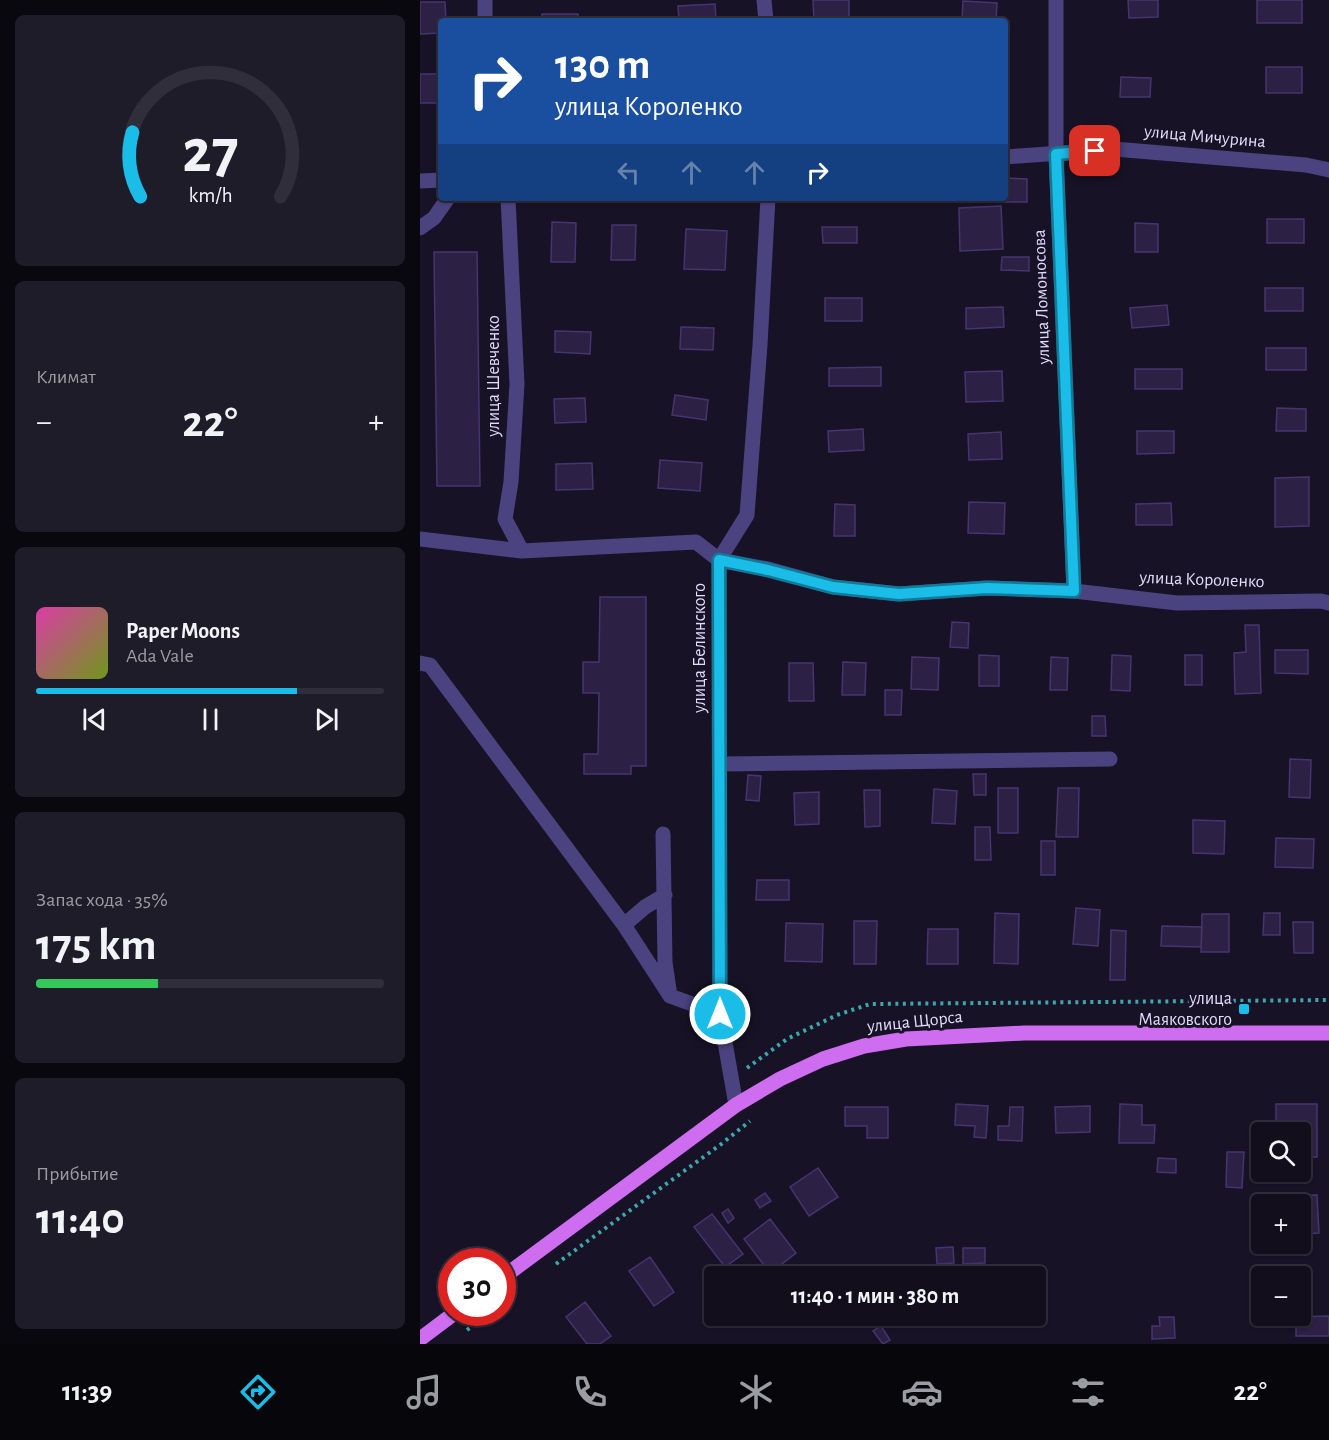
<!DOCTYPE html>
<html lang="ru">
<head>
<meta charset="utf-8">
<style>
  body { margin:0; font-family:"Alegreya Sans",sans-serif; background:#1f1c29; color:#f1f3f6; height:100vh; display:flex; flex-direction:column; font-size:22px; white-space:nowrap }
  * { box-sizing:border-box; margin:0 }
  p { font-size:20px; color:#9c9ca3 }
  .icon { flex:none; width:33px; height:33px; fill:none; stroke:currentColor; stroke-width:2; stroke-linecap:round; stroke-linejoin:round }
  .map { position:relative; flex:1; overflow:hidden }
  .panel { display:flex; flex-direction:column; gap:15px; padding:15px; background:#0a080f; width:420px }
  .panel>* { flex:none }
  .top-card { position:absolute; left:18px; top:18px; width:570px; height:183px; border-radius:6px; box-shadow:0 2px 4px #0004,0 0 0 2px #312e3b; background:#1a4fa0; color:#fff; overflow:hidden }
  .tools { position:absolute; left:831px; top:1122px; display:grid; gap:12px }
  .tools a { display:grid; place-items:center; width:60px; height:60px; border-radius:6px; background:#120e1c; box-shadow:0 2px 4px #0004,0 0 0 2px #312e3b; font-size:30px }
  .speed { position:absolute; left:18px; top:1248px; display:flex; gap:12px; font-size:30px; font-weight:700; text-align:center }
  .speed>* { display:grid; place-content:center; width:78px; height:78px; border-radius:50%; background:#120e1c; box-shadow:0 2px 4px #0004,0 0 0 2px #312e3b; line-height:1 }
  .speed .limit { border:9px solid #d22; background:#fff; color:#111 }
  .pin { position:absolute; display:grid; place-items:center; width:51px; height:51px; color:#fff; margin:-26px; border-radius:12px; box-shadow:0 3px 9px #0006 }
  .me { position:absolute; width:66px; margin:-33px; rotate:0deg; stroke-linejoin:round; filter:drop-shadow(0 0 4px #0008) }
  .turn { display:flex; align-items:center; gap:21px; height:126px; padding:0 18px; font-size:27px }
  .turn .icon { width:78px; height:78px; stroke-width:2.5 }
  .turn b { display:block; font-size:42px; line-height:51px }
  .lanes { display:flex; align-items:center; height:57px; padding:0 18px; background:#0003; justify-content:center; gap:30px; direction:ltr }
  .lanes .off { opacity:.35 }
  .big { font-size:45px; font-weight:700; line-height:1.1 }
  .panel .card { flex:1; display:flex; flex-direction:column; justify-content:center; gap:9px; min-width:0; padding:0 21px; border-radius:9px; background:#1f1c29 }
  .panel .dial { align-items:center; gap:0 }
  .dial svg { height:156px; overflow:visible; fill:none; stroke:#312e3b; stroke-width:7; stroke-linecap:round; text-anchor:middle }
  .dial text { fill:#f1f3f6; stroke:none }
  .song { display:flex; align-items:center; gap:18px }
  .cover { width:72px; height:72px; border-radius:9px; background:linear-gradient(135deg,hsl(320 70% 55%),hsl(80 70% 35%)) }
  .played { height:6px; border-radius:3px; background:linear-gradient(90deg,#1abce8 75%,#312e3b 75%) }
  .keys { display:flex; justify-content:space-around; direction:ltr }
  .heat { display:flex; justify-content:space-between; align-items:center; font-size:33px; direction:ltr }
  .charge { height:9px; border-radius:4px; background:linear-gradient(90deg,#34c759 35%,#312e3b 0) }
  .trip { position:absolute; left:284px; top:1266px; width:342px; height:60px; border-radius:6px; background:#120e1c; box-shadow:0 2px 4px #0004,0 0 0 2px #312e3b; font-weight:700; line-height:60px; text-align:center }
  .menu { display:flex; height:96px; justify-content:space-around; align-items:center; background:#07060b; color:#9c9ca3 }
  .menu .icon { width:42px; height:42px }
  .menu .selected { color:#1abce8 }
  .menu b { font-size:27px; color:#f1f3f6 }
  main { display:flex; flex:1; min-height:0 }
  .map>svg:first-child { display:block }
</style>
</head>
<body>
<main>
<section class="panel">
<div class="card dial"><svg viewBox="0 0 100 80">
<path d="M14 69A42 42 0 1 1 86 69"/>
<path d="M14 69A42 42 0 0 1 10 36" stroke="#1abce8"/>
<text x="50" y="56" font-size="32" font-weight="700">27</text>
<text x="50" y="72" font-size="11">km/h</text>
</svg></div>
<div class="card"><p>Климат</p>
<div class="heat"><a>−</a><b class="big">22°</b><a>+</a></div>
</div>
<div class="card">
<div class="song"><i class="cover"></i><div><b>Paper Moons</b><p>Ada Vale</p></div></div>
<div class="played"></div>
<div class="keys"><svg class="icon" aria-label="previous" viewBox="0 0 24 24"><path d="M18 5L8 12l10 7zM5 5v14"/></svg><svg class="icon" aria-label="pause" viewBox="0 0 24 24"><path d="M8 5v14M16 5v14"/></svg><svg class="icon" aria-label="next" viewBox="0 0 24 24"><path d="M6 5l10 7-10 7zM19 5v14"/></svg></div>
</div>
<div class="card"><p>Запас хода · 35%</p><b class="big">175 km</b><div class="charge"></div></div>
<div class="card"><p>Прибытие</p><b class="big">11:40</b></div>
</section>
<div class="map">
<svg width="909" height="1344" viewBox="0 0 909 1344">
  <rect width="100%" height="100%" fill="#181226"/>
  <path fill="#2c2045" stroke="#47346f" stroke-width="1.5" d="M393,0H429V20L394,21Z
    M708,0H738V17L709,18Z
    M837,0H882V23H837Z
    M543,1L577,3L576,21H542Z
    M0,2H25L26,21H21V33L0,34Z
    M295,4L296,21H259L258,6Z
    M122,14H158V21H122Z
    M846,67H882V93H846Z
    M0,74H21V103H0Z
    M701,77L731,78L730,97H700Z
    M585,178L607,179V202H573V198H585Z
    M581,206L583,249L540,251L539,208Z
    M847,219H884V243H847Z
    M132,222L156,223L155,262H131Z
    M715,223L738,224V252H715Z
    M192,225H216L215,260H191Z
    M402,227H437V243H403Z
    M266,229L307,231L305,270L264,269Z
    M14,252H57L60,486H17Z
    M582,257H609V271L581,270Z
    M845,288H883V311H845Z
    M405,298H442V321H405Z
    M747,305L749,325L712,328L710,308Z
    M583,307L584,327L546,329V308Z
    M261,327L294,328L293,350L260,349Z
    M135,331L171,332L170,354L135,352Z
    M846,348H886V370H846Z
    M461,367V386H409V368Z
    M715,369H762V389H715Z
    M582,371L583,401L546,402L545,372Z
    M255,395L288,400L286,420L252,415Z
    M165,398L166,422L135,423L134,399Z
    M857,408L886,409V431H856Z
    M443,429L444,450L409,452L408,431Z
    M717,431H754V453L717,454Z
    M581,432L582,459L549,460L548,434Z
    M240,460L282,463L280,491L238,488Z
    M172,463L173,489L136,490V464Z
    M889,477V526L855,527V478Z
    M549,502L585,503L584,534L548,533Z
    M751,503L752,525H716V504Z
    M415,504L435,505V536H414Z
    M180,597H226V766H211V774H164V754H178L179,693H163V662H179Z
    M532,622L549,623L548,648L530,647Z
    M825,625H839L841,693L815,694L814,653L826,652Z
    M855,650H888V674L855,673Z
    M559,655L579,656V686H559Z
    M692,655L711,656L710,691L691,690Z
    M765,655H782V685H765Z
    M492,657L519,658L518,690L491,689Z
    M631,657L648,658L647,690H630Z
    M423,662L446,663L445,695H422Z
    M369,663H393L394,701H369Z
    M465,690H482L481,715H465Z
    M672,716H685L686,736H672Z
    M870,759L891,760L890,798L869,797Z
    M553,774H566V795H554Z
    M328,775L341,776L339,801L326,800Z
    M578,788H598V833H578Z
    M638,788H659L658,837H636Z
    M514,789L537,791L535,824L512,823Z
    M444,790H460V826L445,827Z
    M399,792V824L375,825L374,793Z
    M773,820L805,821L804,854L773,853Z
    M555,827H570L571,860H555Z
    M856,838L894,839L893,868L855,867Z
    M621,841H635V875H621Z
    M337,880H369V900H336Z
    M656,908L680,910L678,946L653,944Z
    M575,913L599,914L598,964L574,963Z
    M844,913H860V935H843Z
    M782,914H809V952H781Z
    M434,921H457L456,964H434Z
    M873,922H893V953H874Z
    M366,923L403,924L402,962L365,961Z
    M742,926L782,927L781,947L741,946Z
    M508,929H538V964H507Z
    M691,930L706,931L705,980H690Z
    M536,1104L568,1106L566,1138L554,1137L555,1126L535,1125Z
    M700,1104L722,1105V1125H735L734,1143H699Z
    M856,1104H897V1157H880V1132H856Z
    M670,1106V1132L636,1133L635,1107Z
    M425,1107H468V1138H447V1126H425Z
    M590,1107H603L602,1141L578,1140V1126H589Z
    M807,1152H824L822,1188L806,1187Z
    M738,1158L756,1159V1173L737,1172Z
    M398,1168L418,1197L389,1216L370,1187Z
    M345,1193L351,1201L340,1208L335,1200Z
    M897,1195L899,1233L880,1234V1204H864V1196Z
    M308,1209L314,1218L308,1223L302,1213Z
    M292,1214L323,1254L305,1267L274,1227Z
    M350,1219L376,1253L350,1273L324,1239Z
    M533,1247L534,1263L517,1264L516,1248Z
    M543,1248H565V1263L543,1264Z
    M230,1257L254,1292L234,1306L209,1271Z
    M165,1302L191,1336L180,1344H167L146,1317Z
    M909,1316V1336H876V1317Z
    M739,1317H754L755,1338L732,1339V1326H740Z
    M461,1326L470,1340L463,1344L453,1331Z"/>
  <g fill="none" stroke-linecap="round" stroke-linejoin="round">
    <path stroke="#3ca8ae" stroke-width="4" stroke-dasharray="3 4.5" stroke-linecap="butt" d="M327,1068L367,1039L417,1015L450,1004L909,1000
      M136,1264L300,1145L330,1121
      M82,1303L96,1294
      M47,1330L70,1312"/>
    <path stroke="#4b4280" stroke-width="15" d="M65,0V21
      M344,0L346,21
      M636,0V154L654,591
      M585,157L694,149L886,165L909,170
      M0,181L21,180
      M88,198L97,384L91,482L85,519L102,551
      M0,228L14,218L28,198
      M0,539L102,551L276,542L299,560L348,569L413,587L479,594L567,588L654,591L757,603L901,601L909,603
      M0,663L10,665L204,925L250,996
      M300,764L690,759
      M243,834L245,962L250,996L300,1014
      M204,925L225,907L245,895
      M316,1105L300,1014L299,560L327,515L340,345L348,198"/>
    <path stroke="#ce6df0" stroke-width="15" d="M82,1278L316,1105L360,1079L403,1059L444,1046L486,1039L604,1033H909
      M0,1339L36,1312"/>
  </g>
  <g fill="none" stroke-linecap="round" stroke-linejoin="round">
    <defs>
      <path id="route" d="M300,1014L299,560L348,570L413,587L479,594L567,588L654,591L636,154L675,151"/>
    </defs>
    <use href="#route" stroke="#117a97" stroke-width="15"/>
    <use href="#route" stroke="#1abce8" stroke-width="10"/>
  </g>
  <rect fill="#1abce8" stroke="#181226" stroke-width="2" x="818" y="1003" width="12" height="12" rx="3"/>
  <g text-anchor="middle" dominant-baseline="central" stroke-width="6" stroke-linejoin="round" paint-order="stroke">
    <g font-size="18" fill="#e2dbfb" stroke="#181226">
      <text transform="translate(785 137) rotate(5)">улица Мичурина</text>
      <text transform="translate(622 297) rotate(-92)">улица Ломоносова</text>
      <text transform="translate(74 376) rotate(-90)">улица Шевченко</text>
      <text transform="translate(782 580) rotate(2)">улица Короленко</text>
      <text transform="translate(280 648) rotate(-90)">улица Белинского</text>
      <text transform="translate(495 1022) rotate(-6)">улица Щорса</text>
    </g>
    <g font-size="18" fill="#e2dbfb" stroke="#181226" text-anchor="end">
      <text x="812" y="999">улица<tspan x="812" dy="21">Маяковского</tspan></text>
    </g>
  </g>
</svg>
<div class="tools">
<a><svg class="icon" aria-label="search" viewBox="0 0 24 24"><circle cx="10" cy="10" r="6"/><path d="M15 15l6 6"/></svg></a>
<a>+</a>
<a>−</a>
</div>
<div class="speed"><div class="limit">30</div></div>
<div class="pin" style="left:675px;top:151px;background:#d93025"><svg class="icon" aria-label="arrive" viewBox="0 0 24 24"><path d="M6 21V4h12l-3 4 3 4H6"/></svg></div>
<svg class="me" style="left:300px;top:1014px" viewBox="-20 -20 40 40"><circle r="17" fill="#1abce8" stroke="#fff" stroke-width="3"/><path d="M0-11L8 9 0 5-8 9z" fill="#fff"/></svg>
<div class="trip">11:40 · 1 мин · 380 m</div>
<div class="top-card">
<div class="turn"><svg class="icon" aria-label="right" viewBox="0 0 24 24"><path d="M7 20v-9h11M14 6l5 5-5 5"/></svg><div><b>130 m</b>улица Короленко</div></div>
<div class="lanes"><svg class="icon off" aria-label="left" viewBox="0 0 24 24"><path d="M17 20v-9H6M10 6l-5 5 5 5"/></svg><svg class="icon off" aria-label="ahead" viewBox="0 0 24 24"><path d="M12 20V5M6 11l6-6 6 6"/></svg><svg class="icon off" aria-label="ahead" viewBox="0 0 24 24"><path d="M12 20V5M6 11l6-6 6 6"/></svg><svg class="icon" aria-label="right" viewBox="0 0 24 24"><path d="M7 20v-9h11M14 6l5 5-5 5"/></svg></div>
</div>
</div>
</main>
<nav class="menu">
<b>11:39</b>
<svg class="icon selected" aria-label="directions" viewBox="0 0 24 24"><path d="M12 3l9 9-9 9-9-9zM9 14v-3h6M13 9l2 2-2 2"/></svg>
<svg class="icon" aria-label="music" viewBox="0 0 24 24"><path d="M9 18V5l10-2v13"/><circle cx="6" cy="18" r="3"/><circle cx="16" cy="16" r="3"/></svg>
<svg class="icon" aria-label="phone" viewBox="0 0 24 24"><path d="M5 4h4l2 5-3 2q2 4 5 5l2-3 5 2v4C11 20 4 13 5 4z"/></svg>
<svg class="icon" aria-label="climate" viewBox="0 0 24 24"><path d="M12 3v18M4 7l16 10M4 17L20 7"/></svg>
<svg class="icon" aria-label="car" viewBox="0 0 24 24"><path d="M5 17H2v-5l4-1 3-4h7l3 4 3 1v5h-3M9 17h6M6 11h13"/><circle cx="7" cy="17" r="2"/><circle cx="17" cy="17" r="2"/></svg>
<svg class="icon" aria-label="filters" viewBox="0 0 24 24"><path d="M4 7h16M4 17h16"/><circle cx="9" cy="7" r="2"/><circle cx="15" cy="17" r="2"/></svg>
<b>22°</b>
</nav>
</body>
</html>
